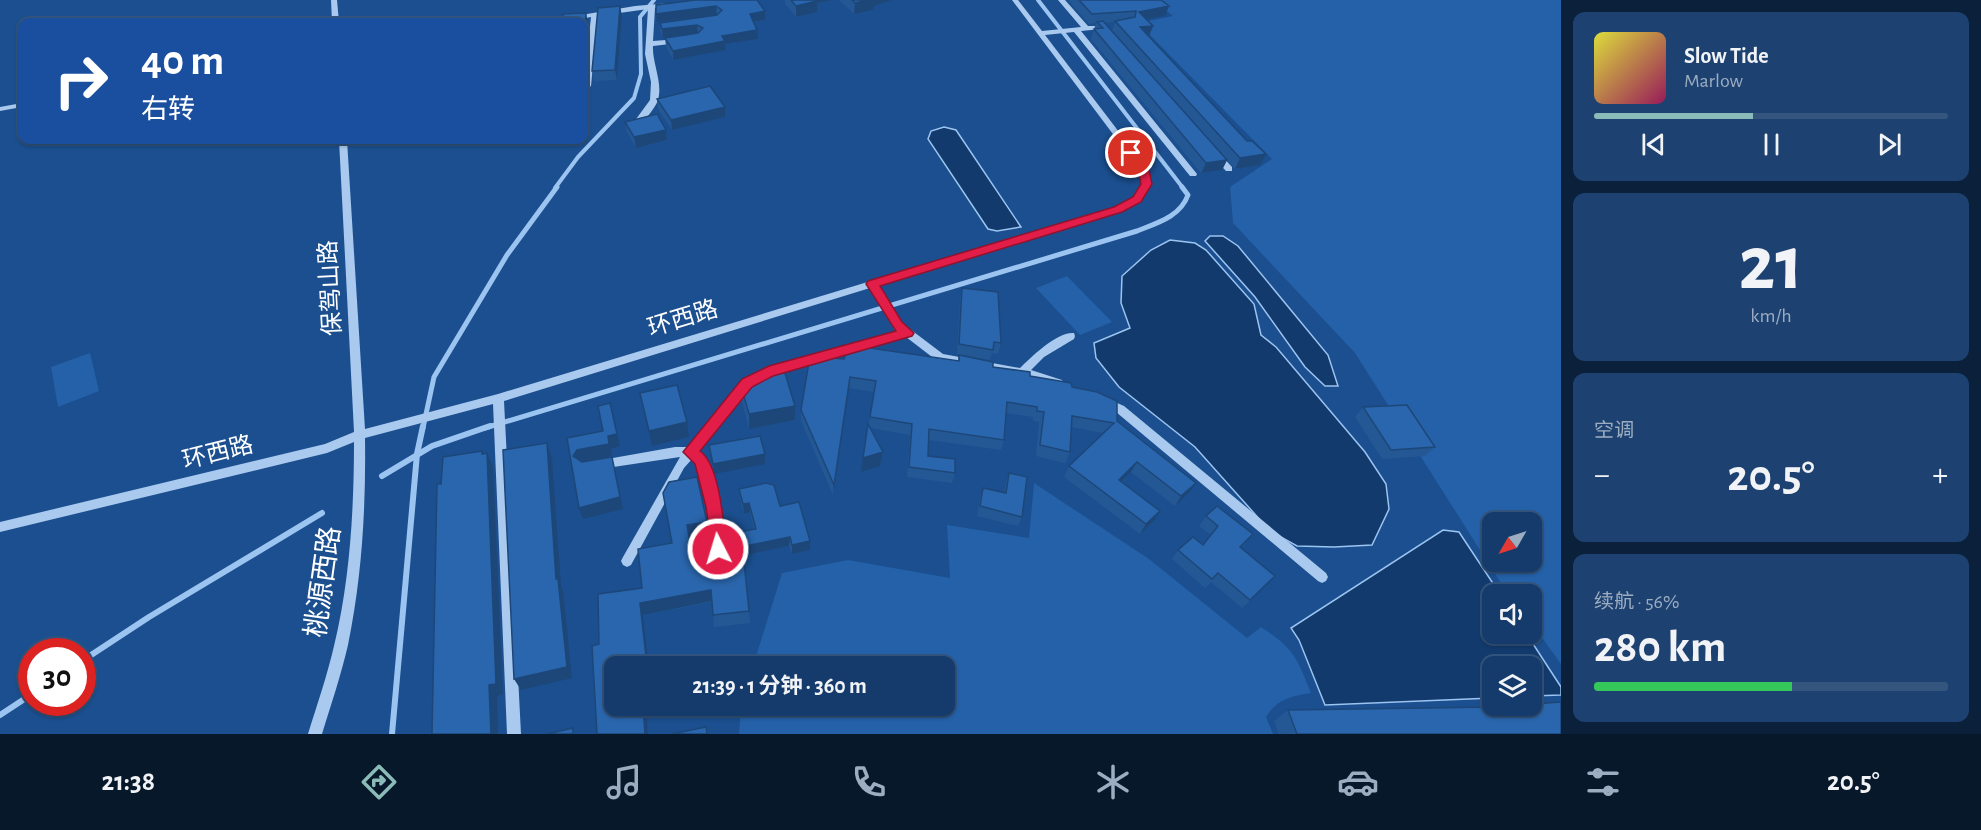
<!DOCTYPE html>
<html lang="zh">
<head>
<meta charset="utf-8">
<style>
  body { margin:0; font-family:"Alegreya Sans","Noto Sans SC",sans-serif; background:#1d4271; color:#f1f3f6; height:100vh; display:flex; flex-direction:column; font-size:22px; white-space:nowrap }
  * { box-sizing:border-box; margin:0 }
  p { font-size:20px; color:#9dadc1 }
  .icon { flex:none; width:33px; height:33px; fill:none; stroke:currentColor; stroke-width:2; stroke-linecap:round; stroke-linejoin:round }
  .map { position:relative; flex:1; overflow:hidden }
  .drawer { display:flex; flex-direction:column; gap:12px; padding:12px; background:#0b203b; width:420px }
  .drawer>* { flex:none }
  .banner { position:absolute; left:18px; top:18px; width:570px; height:126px; border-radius:12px; box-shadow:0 2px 4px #0004,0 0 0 2px #33557e; background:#1a4fa0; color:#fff; overflow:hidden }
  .needle { width:39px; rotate:231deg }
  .buttons { position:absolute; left:1482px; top:512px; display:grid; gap:12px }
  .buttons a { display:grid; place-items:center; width:60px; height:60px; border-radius:12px; background:#143b6b; box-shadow:0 2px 4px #0004,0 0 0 2px #33557e; font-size:30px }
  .speed { position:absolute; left:18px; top:638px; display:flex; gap:12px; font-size:30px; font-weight:700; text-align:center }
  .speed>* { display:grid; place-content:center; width:78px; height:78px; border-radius:50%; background:#143b6b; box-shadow:0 2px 4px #0004,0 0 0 2px #33557e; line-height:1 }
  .speed .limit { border:9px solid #d22; background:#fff; color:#111 }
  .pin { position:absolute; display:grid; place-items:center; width:51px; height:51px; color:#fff; margin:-26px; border:3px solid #fff; border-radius:50%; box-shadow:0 2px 6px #0007 }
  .me { position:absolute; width:66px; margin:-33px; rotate:355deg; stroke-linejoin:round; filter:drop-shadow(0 0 4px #0008) }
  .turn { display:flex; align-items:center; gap:21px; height:126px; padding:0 24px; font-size:27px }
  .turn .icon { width:78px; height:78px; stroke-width:2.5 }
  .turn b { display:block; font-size:42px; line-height:51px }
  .big { font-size:45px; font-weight:700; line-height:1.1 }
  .drawer .widget { flex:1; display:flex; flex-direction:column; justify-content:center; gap:9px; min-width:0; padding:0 21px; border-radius:12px; background:#1d4271 }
  .drawer .dial { align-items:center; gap:0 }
  .dial b { font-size:78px; line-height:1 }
  .song { display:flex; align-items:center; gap:18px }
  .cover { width:72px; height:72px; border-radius:9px; background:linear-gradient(135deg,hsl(60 70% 55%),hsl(330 70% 35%)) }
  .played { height:6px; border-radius:3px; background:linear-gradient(90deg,#8bbbb9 45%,#33557e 45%) }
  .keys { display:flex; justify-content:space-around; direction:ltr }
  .heat { display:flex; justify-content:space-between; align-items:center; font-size:33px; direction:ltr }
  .charge { height:9px; border-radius:4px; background:linear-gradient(90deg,#34c759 56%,#33557e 0) }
  .trip { position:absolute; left:604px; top:656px; width:351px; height:60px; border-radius:12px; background:#143b6b; box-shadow:0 2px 4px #0004,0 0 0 2px #33557e; font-weight:700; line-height:60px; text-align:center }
  .menu { display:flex; height:96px; justify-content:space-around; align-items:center; background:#08182b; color:#9dadc1 }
  .menu .icon { width:42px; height:42px }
  .menu .on { color:#8bbbb9 }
  .menu b { font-size:27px; color:#f1f3f6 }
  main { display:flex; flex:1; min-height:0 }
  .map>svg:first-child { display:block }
</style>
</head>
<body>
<main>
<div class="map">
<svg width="1561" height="734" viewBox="0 0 1561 734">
  <rect width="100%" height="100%" fill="#1b4f8f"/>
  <path fill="#2461a8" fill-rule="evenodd" d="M1153,0H1561V664L1532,624V594H1509L1499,580L1355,353L1233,223L1230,187L1272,159L1138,23L1173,16ZM1492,522H1532V561H1492Z
    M1067,276L1112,322L1080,335L1036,288Z
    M90,353L99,391L58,407L51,367Z
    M1034,483L1149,559L1247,638L1261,627C1294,648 1297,658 1311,693C1291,696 1276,700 1266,717L1273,734H739L741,705H945V666H753L782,573L848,560L950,578L947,525L1029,538Z"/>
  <path fill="#123a6d" stroke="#9cc4f0" stroke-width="1.5" d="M944,127L956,130L1021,227L997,231L988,229L928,139L931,131Z
    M1210,236H1223L1238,246L1328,355L1338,386H1325L1305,367L1255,297L1205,241Z
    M1170,240L1195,243L1206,250L1254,304L1261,335L1276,347L1365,452L1386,484L1389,509L1372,545L1334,547L1297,546L1270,531L1195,447L1119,387L1096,358L1094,343L1130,328L1121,303L1122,276L1151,250Z
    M1443,530L1459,532L1500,594H1492V633H1526L1561,687V695L1532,696V666H1492V698L1325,705L1299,640L1291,628Z"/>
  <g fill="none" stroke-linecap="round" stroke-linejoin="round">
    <path stroke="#9cc4f0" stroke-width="4" d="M1038,0L1183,188
      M555,188L578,157L634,98L641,74L640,17L654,0"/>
    <path stroke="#9cc4f0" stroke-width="5" d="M423,428L434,377L507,255L557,187
      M485,428L1137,231C1157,223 1180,217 1188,195L1182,187"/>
    <path stroke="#9cc4f0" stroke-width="6" d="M382,476L432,446L490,426
      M82,661L149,617L322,513
      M0,715L32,694
      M392,734L417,454L423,426"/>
    <path fill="#a9c9ee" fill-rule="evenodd" d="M331,0H337L339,22H332Z
      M1012,0H1018L1042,31L1081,27L1058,0H1065L1088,26H1105L1110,32L1109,34H1103L1101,29L1081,31L1197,174L1196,176H1190L1074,32L1045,35L1148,170L1151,184L1140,202L1121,211L878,286L902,323L943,354L1020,368C1031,357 1058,331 1074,333L1075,336L1074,339L1044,357L1031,370L1062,380L1063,383L1062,386L1058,387L1031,378L936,360L906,337L772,375L751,386L698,451L706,457L708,460C717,498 732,540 715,578L711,580L707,578L705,574L712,549L708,508L697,463L692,459L684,468L631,565L627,567L623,565L621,561L623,557L680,457L600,469L596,467L594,464L596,461L675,447H688L743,380L769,368L898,332L894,329L870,288L504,401L521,734H507L493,404L365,438C366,507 362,577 348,645C341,675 331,705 322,734H308C317,705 327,676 334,646C350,580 354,509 354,442L327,453L0,532V522L325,444L354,432L339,140H347L365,429L498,394L1115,207L1134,198L1143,184L1140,170Z
      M669,3L671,4V6L655,8L653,41L679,39L683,41L679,43L653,46C652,63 663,82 658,100C655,109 644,120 638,128H632L631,126L650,100L651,82L645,54L648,9L598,16L591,86L587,88L584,86V83L591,17L575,20L572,18L575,16L635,6Z
      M22,103V107L0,111V107Z
      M1216,152L1219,153L1232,167V171H1226L1213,157V153Z
      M1106,398L1124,406L1326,573L1328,577L1326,581L1322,583L1318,581L1116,412L1102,405L1101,402L1102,399Z"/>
  </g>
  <path fill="#245895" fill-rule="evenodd" d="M696,0L765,11V20L754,22L758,39L725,44L726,50L673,60L666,46L665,38L681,36L663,38L660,31V23L699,17L657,22Z
    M785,0H832L817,3V12L796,17L785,4Z
    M839,0H892L874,6L873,10L854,14Z
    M1068,0H1161L1165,16L1146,19L1153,26L1149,36H1148L1260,165L1235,169L1227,160L1222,170L1201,173L1091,39L1096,23L1089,24ZM1115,22L1112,31L1213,144L1104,23Z
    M622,16L617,80L594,81L592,71Z
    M657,99L725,107V117L672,130L658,109Z
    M625,122L666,130L667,140L636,148L627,132Z
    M962,288L1001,343L998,354L992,353L990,360L957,354L960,299Z
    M959,355L993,367L1072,387L1117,421L1189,493L1175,506L1131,472L1122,482L1160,511L1154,521L1140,534L1064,477L1069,466L1104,433L1071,427L1070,452L1065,463L1036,456L1039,422L1033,421V417L1006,413L1004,440L1001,450L929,440L928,456L955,473L952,483L907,477L910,435L871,428L883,452L880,466L861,472L874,392L849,388L833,495L801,421V410L844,359L958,361Z
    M741,386L795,420L749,429L742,401Z
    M1363,407L1435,447L1425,456L1382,459L1355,417Z
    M1009,473L1022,517L1018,526L977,516L980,497L983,488L1004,493L1006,482Z
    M739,489L780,506L810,541V550L792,554L789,546L731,558L727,534L754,529L750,512L744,514L740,498Z
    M1206,516L1246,543L1241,548L1267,585L1242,608L1211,582L1205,588L1172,559L1178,550L1203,545L1211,535L1199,526Z
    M707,522L708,534L689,538L694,567L749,611L750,623L714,627L712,602L643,615L649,666H615V705H646L648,734H597L599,644L642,588L672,543Z
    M1495,707L1561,734H1279L1274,721L1288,710Z"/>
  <path fill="#1d4779" d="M811,0H832L817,3V12L796,17V6Z
    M868,0H892L874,6L873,10L854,14L855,3Z
    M620,6L622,16L617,80L615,70Z
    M716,6L717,15L657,22L656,14Z
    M1169,6L1165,16L1135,21L1139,12Z
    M765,11V20L750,22V14Z
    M586,13L588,23L584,66V39Z
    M697,25L698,34L663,38L662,29Z
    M1153,26L1149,36L1137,37L1140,27Z
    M757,30L758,39L725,44L726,50L673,60V51L722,36Z
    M725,107V117L672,130L671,120Z
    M666,130L667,140L636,148L634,137Z
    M1266,154L1260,165L1235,169L1240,158Z
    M1227,160L1222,170L1201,173L1206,163Z
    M850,377L849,388L833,495L834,485Z
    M610,403L620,446L611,449L612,456L581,462L573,456L577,450L608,436Z
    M795,406V420L749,429V414Z
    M687,422L689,437L652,446L649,431Z
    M547,443L552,458L561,586L563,591L572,678L521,690L514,679L556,579Z
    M482,451L487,464V453L493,467L503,694L497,696L498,734H491Z
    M883,452L880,466L861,472L863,458Z
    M765,454V464L714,474L713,464Z
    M612,457L623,509L583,519L579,508Z
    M1137,462L1131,472L1113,490L1119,480Z
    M1196,483L1189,493L1175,506L1181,496Z
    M749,503L750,512L744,514L743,504Z
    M1160,511L1154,521L1140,534L1146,524Z
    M707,522L708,534L689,538L687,525Z
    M790,537L789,546L731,558V549Z
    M810,541V550L792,554V545Z
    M711,590L712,601L643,615L649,666H647L640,603Z
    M643,705H646L648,734H645Z"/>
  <path fill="#2a66ad" stroke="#1d4779" stroke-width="1.5" d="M695,0H757L765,11L750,14L757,30L722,36L725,41L673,51L665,38L698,33L703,28L697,25L662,29L660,23L717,15L722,10L716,6L656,14V5Z
    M791,0H816L817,1L796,6Z
    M852,0H868L855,3Z
    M1079,0H1161L1169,6L1139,12L1153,26L1140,27L1247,141H1252L1266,154L1240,158L1115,21L1135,17L1136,11L1092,14Z
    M620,6L615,70L592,71L598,8Z
    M586,13L584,39V22H528L529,19L563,18V14Z
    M1103,21L1227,160L1206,163L1094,29L1103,28L1097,22Z
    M710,86L725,107L671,120L657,99Z
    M657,114L666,130L634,137L625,122Z
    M962,288L998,292L1001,343L994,342L993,350L959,344Z
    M849,345L959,361V355L993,362V367L1030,372V376L1071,383L1072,387L1097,392L1117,401V421L1196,483L1181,496L1137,462L1119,480L1160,511L1146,524L1069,466L1114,423L1072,416L1070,452L1040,445L1044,412L1037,411V407L1007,402L1004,440L929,429L928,456L955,459V473L909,467L912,424L870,417L876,381L850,377L834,485L801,410L810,356L844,359Z
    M784,370L795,406L749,414L741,386L748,377Z
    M677,385L687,422L649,431L640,393Z
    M610,403L617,434L608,436L609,444L577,450L573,456L582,462L612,457L620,497L579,508L567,438L603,431L598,406Z
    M1407,405L1435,447L1391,450L1363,407Z
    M868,424L883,452L863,458Z
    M760,436L765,454L713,464L709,445Z
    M547,443L556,579H558L567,667L514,679L503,450Z
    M482,451V454L487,453L496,684L489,685L491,734H432L437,484H441L443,457Z
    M1009,473L1027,477L1022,517L980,506L983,488L1006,493Z
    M697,477L707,522L687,525L694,567L703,566L710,570L716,565L744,562L749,611L713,615L711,590L640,603L647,666H615V705H643L645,734H597L592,646L599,644L598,594L642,588L638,549L672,543L663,493L669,482Z
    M766,483L774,485L780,506L799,502L810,541L792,545L790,537L731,549L727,534L756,529L749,503L743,504L739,489Z
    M1217,506L1253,534L1240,547L1275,576L1250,600L1218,573L1212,579L1178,550L1193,537L1203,545L1218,526L1206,516Z
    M1561,702V734H1297L1288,710L1495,707Z
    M706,727L707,734H672Z
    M573,728V734H547Z"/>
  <path fill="#e11d48" stroke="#92132f" stroke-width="1.5" d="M1131,150L1135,151L1149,170L1152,184L1141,202L1122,212L880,286L902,322L914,333L912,336L773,376L752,387L700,451C720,465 724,525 726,549L724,554L718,556L713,554L706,507L695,464L683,452L742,379L769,366L896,331L866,284L868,281L1114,207L1133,197L1141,184L1138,171L1125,153Z"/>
  <g text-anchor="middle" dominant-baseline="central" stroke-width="6" stroke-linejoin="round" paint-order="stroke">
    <g font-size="24" fill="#fff" stroke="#1b4f8f">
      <text transform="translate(331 288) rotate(-93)">保驾山路</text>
      <text transform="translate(683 319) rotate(-17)">环西路</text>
      <text transform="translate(218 453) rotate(-14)">环西路</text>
    </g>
    <g font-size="28" fill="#fff" stroke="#1b4f8f">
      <text transform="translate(324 582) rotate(-82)">桃源西路</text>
    </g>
  </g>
</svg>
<div class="buttons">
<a><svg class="needle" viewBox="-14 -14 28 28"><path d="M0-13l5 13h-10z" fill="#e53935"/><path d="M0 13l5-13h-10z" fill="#9dadc1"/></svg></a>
<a><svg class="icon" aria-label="sound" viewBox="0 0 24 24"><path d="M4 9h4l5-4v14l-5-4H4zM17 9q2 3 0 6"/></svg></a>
<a><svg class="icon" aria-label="layers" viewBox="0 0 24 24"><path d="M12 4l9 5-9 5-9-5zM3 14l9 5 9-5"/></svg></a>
</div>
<div class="speed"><div class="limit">30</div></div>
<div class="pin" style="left:1131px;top:153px;background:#d93025"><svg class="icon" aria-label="arrive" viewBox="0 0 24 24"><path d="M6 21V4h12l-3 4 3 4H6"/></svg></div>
<svg class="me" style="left:718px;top:549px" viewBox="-20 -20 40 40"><circle r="17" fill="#e11d48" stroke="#fff" stroke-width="3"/><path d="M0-11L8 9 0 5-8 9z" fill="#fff"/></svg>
<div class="trip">21:39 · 1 分钟 · 360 m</div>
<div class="banner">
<div class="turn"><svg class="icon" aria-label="right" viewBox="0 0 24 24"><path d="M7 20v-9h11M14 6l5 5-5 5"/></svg><div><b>40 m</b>右转</div></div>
</div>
</div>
<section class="drawer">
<div class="widget">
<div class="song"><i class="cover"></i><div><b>Slow Tide</b><p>Marlow</p></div></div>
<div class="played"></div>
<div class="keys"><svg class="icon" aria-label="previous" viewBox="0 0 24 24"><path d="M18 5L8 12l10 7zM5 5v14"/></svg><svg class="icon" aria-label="pause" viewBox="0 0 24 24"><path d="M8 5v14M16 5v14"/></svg><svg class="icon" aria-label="next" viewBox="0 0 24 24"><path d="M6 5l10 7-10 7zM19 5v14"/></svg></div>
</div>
<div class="widget dial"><b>21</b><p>km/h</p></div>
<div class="widget"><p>空调</p>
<div class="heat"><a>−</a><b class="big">20.5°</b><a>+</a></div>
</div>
<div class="widget"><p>续航 · 56%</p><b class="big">280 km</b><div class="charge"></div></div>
</section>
</main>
<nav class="menu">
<b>21:38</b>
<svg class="icon on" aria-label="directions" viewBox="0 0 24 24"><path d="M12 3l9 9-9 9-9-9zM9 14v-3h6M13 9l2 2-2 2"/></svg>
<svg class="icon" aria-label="music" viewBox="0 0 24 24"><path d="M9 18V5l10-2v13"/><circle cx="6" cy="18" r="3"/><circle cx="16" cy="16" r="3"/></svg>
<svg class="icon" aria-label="phone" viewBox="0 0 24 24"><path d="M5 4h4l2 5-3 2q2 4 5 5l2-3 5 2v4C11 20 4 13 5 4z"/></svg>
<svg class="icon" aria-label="climate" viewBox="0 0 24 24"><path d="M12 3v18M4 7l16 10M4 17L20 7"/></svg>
<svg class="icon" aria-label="car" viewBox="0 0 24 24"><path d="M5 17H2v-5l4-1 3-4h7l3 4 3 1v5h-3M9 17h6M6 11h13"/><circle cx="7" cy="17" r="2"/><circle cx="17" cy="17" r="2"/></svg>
<svg class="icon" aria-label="filters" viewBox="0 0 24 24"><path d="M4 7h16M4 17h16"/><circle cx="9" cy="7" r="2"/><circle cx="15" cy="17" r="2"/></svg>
<b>20.5°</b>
</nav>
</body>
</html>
